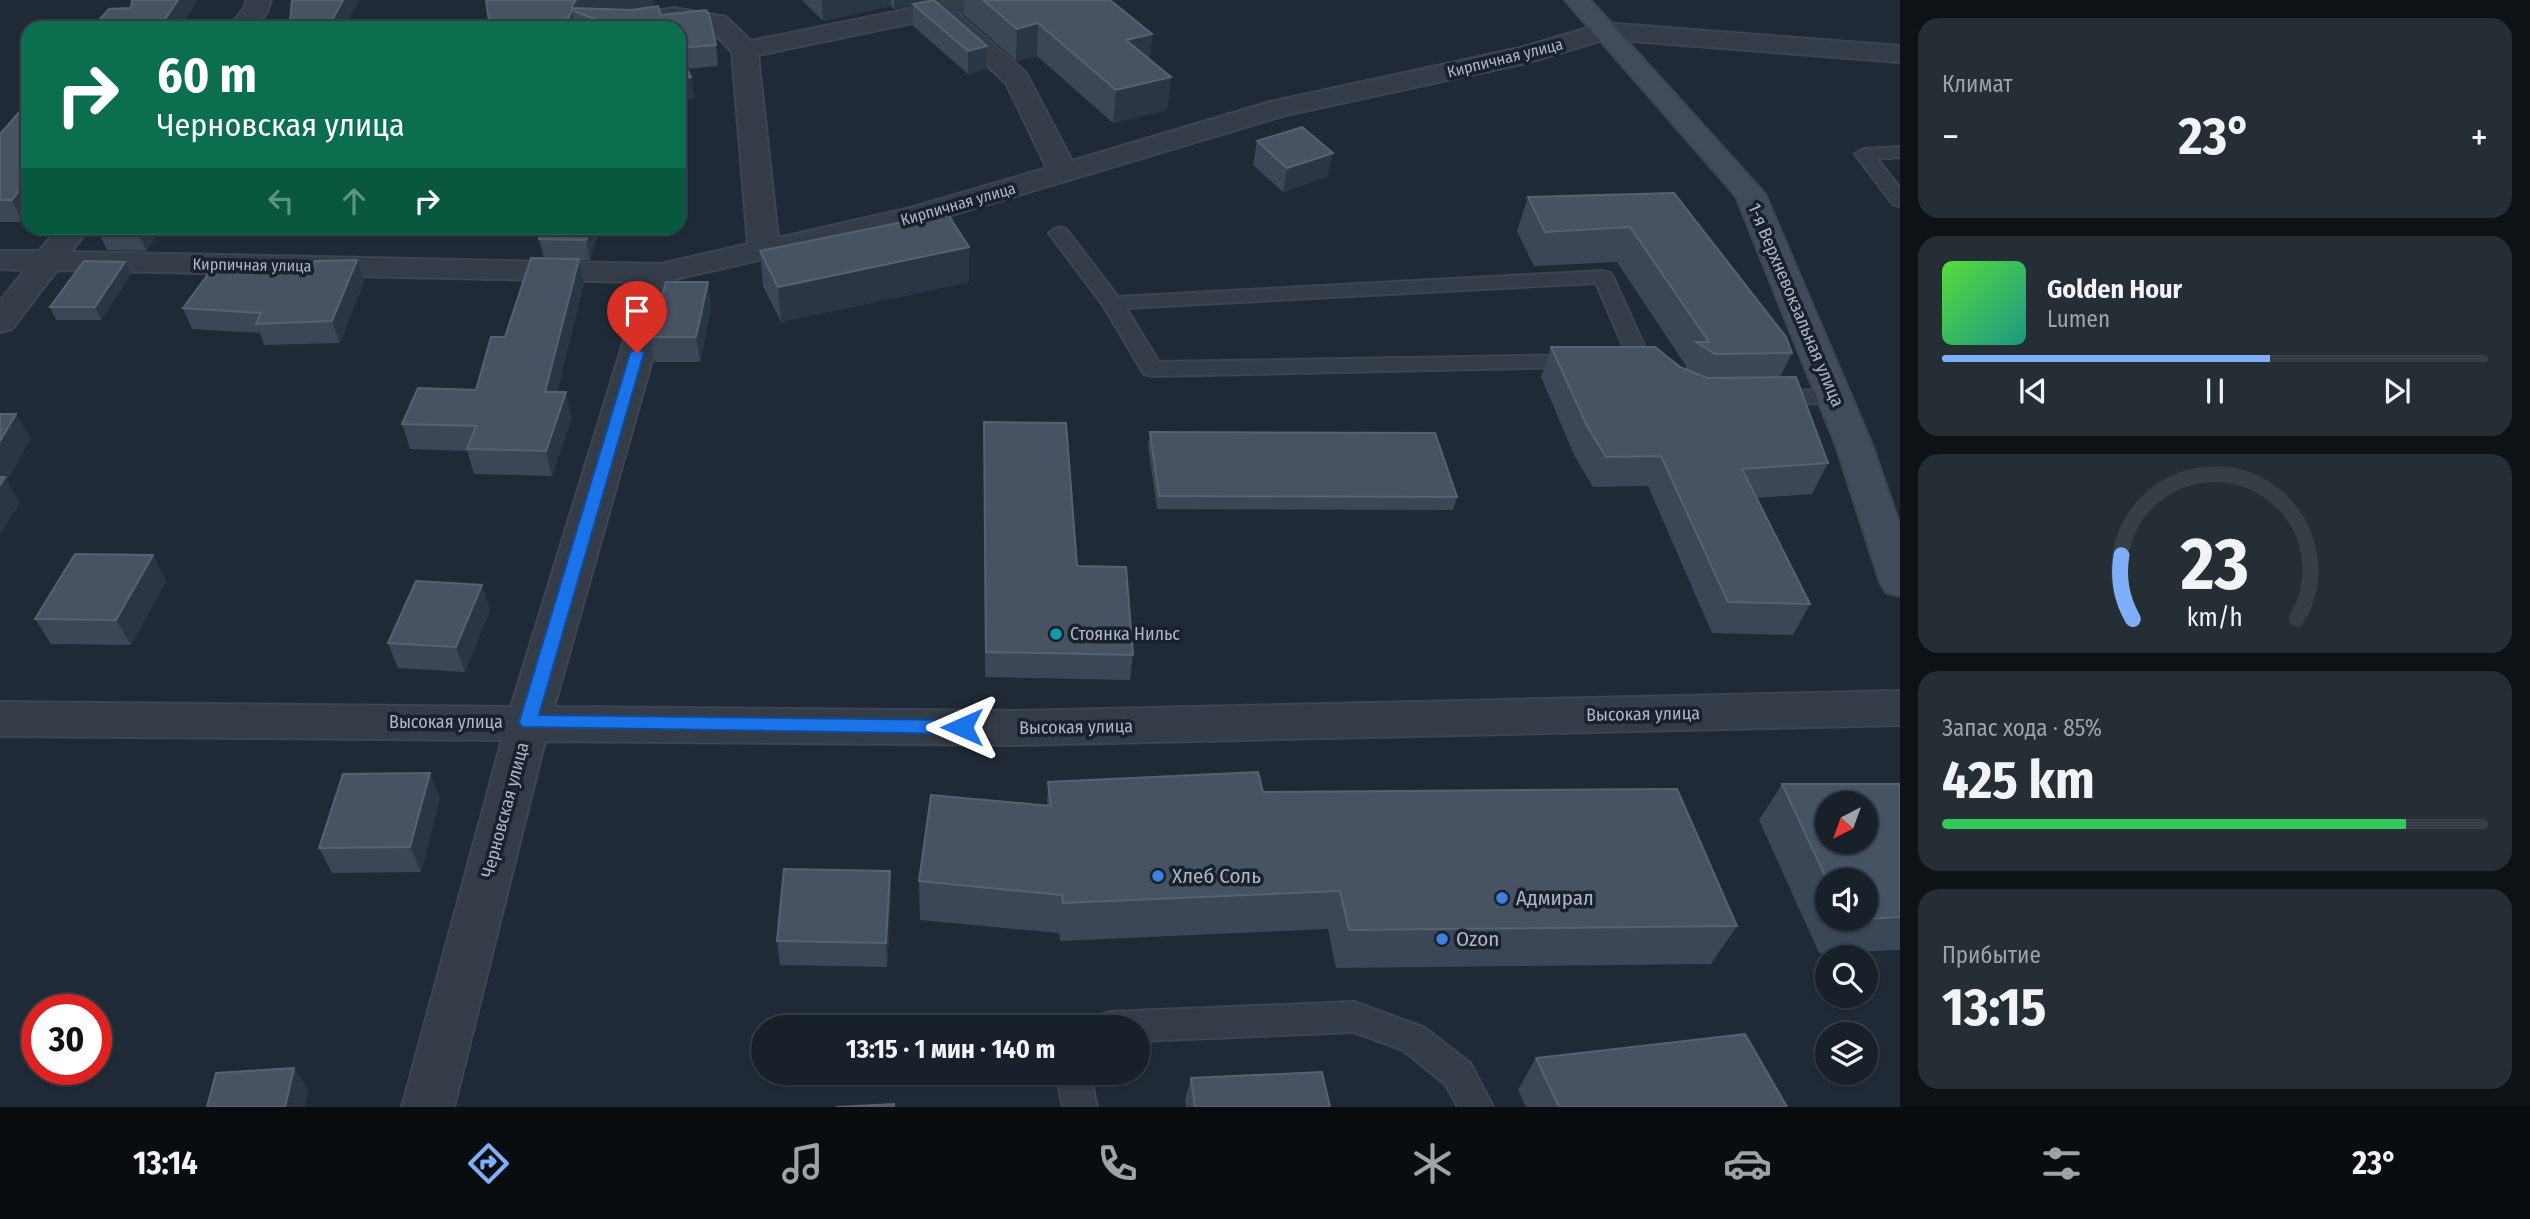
<!DOCTYPE html>
<html lang="ru">
<head>
<meta charset="utf-8">
<style>
  body { margin:0; font-family:"Fira Sans Condensed",sans-serif; background:#252d35; color:#f1f3f6; height:100vh; display:flex; flex-direction:column; font-size:26px; white-space:nowrap }
  * { box-sizing:border-box; margin:0 }
  p { font-size:23px; color:#9fa3a8 }
  .icon { flex:none; width:38px; height:38px; fill:none; stroke:currentColor; stroke-width:2; stroke-linecap:round; stroke-linejoin:round }
  .map { position:relative; flex:1; overflow:hidden }
  .details { display:flex; flex-direction:column; gap:18px; padding:18px; background:#0d1217; width:630px }
  .details>* { flex:none }
  .banner { position:absolute; left:21px; top:21px; width:665px; height:214px; border-radius:21px; box-shadow:0 2px 5px #0004,0 0 0 2px #363e46; background:#0b6e4f; color:#fff; overflow:hidden }
  .needle { width:46px; rotate:221deg }
  .controls { position:absolute; left:1815px; top:791px; display:grid; gap:14px }
  .controls a { display:grid; place-items:center; width:63px; height:63px; border-radius:50%; background:#182029; box-shadow:0 2px 5px #0004,0 0 0 2px #363e46; font-size:35px }
  .speed { position:absolute; left:21px; top:994px; display:flex; gap:14px; font-size:35px; font-weight:700; text-align:center }
  .speed>* { display:grid; place-content:center; width:91px; height:91px; border-radius:50%; background:#182029; box-shadow:0 2px 5px #0004,0 0 0 2px #363e46; line-height:1 }
  .speed .limit { border:10px solid #d22; background:#fff; color:#111 }
  .pin { position:absolute; display:grid; place-items:center; width:60px; height:60px; color:#fff; margin:-72px -30px; border-radius:50% 50% 50% 0; rotate:-45deg; box-shadow:0 0 7px #0007 }
  .pin .icon { rotate:45deg }
  .me { position:absolute; width:77px; margin:-38px; rotate:270deg; stroke-linejoin:round; filter:drop-shadow(0 0 5px #0008) }
  .turn { display:flex; align-items:center; gap:24px; height:147px; padding:0 21px; font-size:32px }
  .turn .icon { width:91px; height:91px; stroke-width:2.5 }
  .turn b { display:block; font-size:49px; line-height:60px }
  .lanes { display:flex; align-items:center; height:66px; padding:0 21px; background:#0003; justify-content:center; gap:35px; direction:ltr }
  .lanes .off { opacity:.35 }
  .big { font-size:52px; font-weight:700; line-height:1.1 }
  .details .card { flex:1; display:flex; flex-direction:column; justify-content:center; gap:10px; min-width:0; padding:0 24px; border-radius:21px; background:#252d35 }
  .details .dial { align-items:center; gap:0 }
  .dial svg { height:182px; overflow:visible; fill:none; stroke:#363e46; stroke-width:7; stroke-linecap:round; text-anchor:middle }
  .dial text { fill:#f1f3f6; stroke:none }
  .song { display:flex; align-items:center; gap:21px }
  .cover { width:84px; height:84px; border-radius:10px; background:linear-gradient(135deg,hsl(110 70% 55%),hsl(170 70% 35%)) }
  .played { height:7px; border-radius:4px; background:linear-gradient(90deg,#7faff8 60%,#363e46 60%) }
  .keys { display:flex; justify-content:space-around; direction:ltr }
  .heat { display:flex; justify-content:space-between; align-items:center; font-size:38px; direction:ltr }
  .charge { height:10px; border-radius:5px; background:linear-gradient(90deg,#34c759 85%,#363e46 0) }
  .trip { position:absolute; left:751px; top:1015px; width:399px; height:70px; border-radius:35px; background:#182029; box-shadow:0 2px 5px #0004,0 0 0 2px #363e46; font-weight:700; line-height:70px; text-align:center }
  .dock { display:flex; height:112px; justify-content:space-around; align-items:center; background:#0a0d10; color:#9fa3a8 }
  .dock .icon { width:49px; height:49px }
  .dock .active { color:#7faff8 }
  .dock b { font-size:32px; color:#f1f3f6 }
  main { display:flex; flex:1; min-height:0 }
  .map>svg:first-child { display:block }
</style>
</head>
<body>
<main>
<div class="map">
<svg width="1900" height="1107" viewBox="0 0 1900 1107">
  <rect width="100%" height="100%" fill="#202a37"/>
  <g fill="none" stroke-linecap="round" stroke-linejoin="round">
    <defs>
      <path id="lane" d="M1900,147V157L1877,159L1900,188V206L1893,204L1855,154L1864,149Z
        M1059,227L1066,229L1118,297L1603,271L1610,273L1613,277L1650,359L1647,364H1631L1596,283L1126,308L1159,362L1585,355L1588,360L1585,365L1577,367L1152,376L1144,374L1103,305L1049,233Z
        M1834,390L1842,392L1845,397L1842,402L1772,405L1764,403L1761,398L1764,393L1772,391Z
        M1354,1002L1425,1028L1470,1063L1493,1107H1458L1446,1085L1403,1050L1354,1032L1138,1041V1027H1094L1099,1016L1110,1012Z
        M1061,1073H1093L1092,1084L1097,1107H1063L1058,1084Z"/>
      <path id="street" d="M247,0H271L267,12L255,28H228L243,10Z
        M953,0H1001L998,5L958,14L1026,73L1072,161L1270,102L1520,48L1605,23L1900,46V62L1606,39L1526,63L1286,115L928,222L675,279L554,707L1016,711L1900,691V725L1016,745L545,741L454,1107H402L502,740L0,736V702L511,707L642,282L57,270L12,329L0,332V301L25,270L0,269V251H39L59,228H89L71,252L661,264L748,244L732,52L709,28L674,22L660,24L651,22L648,17L651,12L674,8L726,17L751,41ZM936,18L1006,83L1047,168L910,208L778,238L758,55Z"/>
      <path id="secondary" d="M1565,0H1590L1765,194L1872,445L1900,526V596L1886,592L1880,582L1836,445L1736,196Z"/>
    </defs>
    <use href="#lane" stroke="#3d4551" stroke-width="4"/>
    <use href="#street" stroke="#3d4551" stroke-width="4"/>
    <use href="#secondary" stroke="#3d4551" stroke-width="4"/>
    <use href="#lane" fill="#333c47" fill-rule="evenodd"/>
    <use href="#street" fill="#333c47" fill-rule="evenodd"/>
    <use href="#secondary" fill="#414b5a" fill-rule="evenodd"/>
  </g>
  <path fill="#3b4656" fill-rule="evenodd" d="M486,0H653L654,7L661,15L716,45L718,66L686,69L691,77L694,98L679,101V28H490Z
    M802,0H940L935,1L986,69L968,74L913,26V5L894,9L891,6L823,21Z
    M964,0H1110L1152,34L1150,59L1171,77L1167,110L1113,123L1037,56L1016,61L964,15Z
    M0,134L23,222H0Z
    M1257,141L1328,176L1283,192L1253,165Z
    M1674,193L1792,353L1780,377L1828,463L1812,494L1757,498L1810,604L1793,635L1712,633L1648,486L1593,487L1575,457L1541,377L1551,347L1685,369L1686,366L1617,262L1534,266L1517,231L1528,197Z
    M97,228H259L256,231L162,228L146,251L107,250Z
    M543,228H640L637,233L599,230L590,260H579L584,283L557,392L572,418L552,476L474,474L467,451L410,449L402,424L476,390L505,337L544,258L539,239Z
    M760,251L969,282L781,322L763,286Z
    M125,262L131,274L101,320H56L50,307Z
    M364,281L340,343L264,345L260,333L192,329L183,308Z
    M711,307L700,362H655L650,337Z
    M984,422L1077,566L1133,655L1130,680L985,677Z
    M1150,432L1457,497L1453,510L1157,509L1148,445Z
    M153,555L166,581L131,645L51,644L35,619Z
    M482,585L490,610L465,672L398,668L388,643Z
    M1048,782L1263,792L1737,926L1711,964L1336,968L1328,929L1060,941L1059,933L920,920L919,881L1047,805Z
    M1782,784H1900V950L1819,953L1759,820ZM1827,880L1866,919H1827Z
    M440,798L421,872L332,873L319,848Z
    M890,871L891,895L887,967L780,965L777,941Z
    M1536,1058L1787,1107H1526L1518,1090Z
    M1191,1078L1330,1107H1186L1185,1100Z"/>
  <path fill="#2b3645" d="M178,0H198L180,28H159Z
    M343,0H359L345,28H328Z
    M576,0H653L654,8L591,18L572,10L575,28H564L571,8Z
    M822,0H891V6L823,21Z
    M894,0H940L915,5L913,4V5L894,9Z
    M1038,23L1037,56L1016,61L1017,29Z
    M1152,34L1149,66L1126,40Z
    M987,46L986,69L968,74V51Z
    M691,77L694,98L679,101V79Z
    M1171,77L1167,110L1113,123L1116,90Z
    M1333,153L1328,176L1283,192L1287,168Z
    M28,180V216L23,222L12,200Z
    M136,228H162L146,251Z
    M590,228H598L599,230L590,260L586,240Z
    M969,247V282L781,322L778,287Z
    M579,259L584,283L551,417L545,392Z
    M357,260L364,281L340,343L332,321Z
    M125,262L131,274L101,320L95,307Z
    M708,282L711,307L700,362L696,337Z
    M566,392L572,418L552,476L546,451Z
    M16,414L31,439L7,481L20,503L0,534V441Z
    M153,555L166,581L131,645L116,620Z
    M482,585L490,610L465,672L456,647Z
    M430,773L440,798L421,872L410,847Z
    M890,871L891,895L887,967L886,943Z
    M294,1068L309,1091L305,1107H285Z"/>
  <path fill="#475262" stroke="#576271" stroke-width="2" fill-rule="evenodd" d="M132,0H178L159,28H92L109,9L131,8Z
    M292,0H343L328,28H254L258,22H290Z
    M486,0H576L571,8L632,10L658,6L661,15L706,10L709,14L716,45L679,48V28H608L609,25L572,10L564,28H490Z
    M934,0L987,46L968,51L913,4Z
    M983,0H1110L1152,34L1126,40L1171,77L1116,90L1038,23L1017,29Z
    M679,54L691,77L679,79Z
    M28,102V180L12,200H0V134Z
    M1302,127L1333,153L1287,168L1257,141Z
    M1674,193L1786,337L1792,353L1715,354L1696,342H1709L1630,227L1545,232L1528,197Z
    M947,213L969,247L778,287L760,251Z
    M543,228H590L586,240L539,239Z
    M531,258L579,259L545,392H566L546,451L467,449L476,426L402,424L418,388L476,390L491,337H505Z
    M357,260L332,321L256,324L261,313L183,308L212,269L309,275L315,261Z
    M84,261L125,262L95,307H50Z
    M666,282H708L696,337H650Z
    M1551,347H1655L1680,367L1707,378L1796,377L1828,463L1742,469L1810,604L1728,602L1661,456L1606,457L1587,426Z
    M0,414H16L0,441Z
    M984,422L1066,423L1077,566L1126,567L1133,655L986,652Z
    M1150,432L1435,433L1457,497L1159,496Z
    M0,477H5L0,485Z
    M75,554L153,555L116,620L35,619Z
    M416,581L482,585L456,647L388,643Z
    M1258,772L1263,792L1677,789L1737,926L1349,930L1340,891L1063,903L1062,895L919,881L931,795L1051,806L1048,782Z
    M430,773L410,847L319,848L343,774Z
    M1782,784H1900V917L1866,919V880H1827ZM1827,803H1866V842H1827Z
    M784,869L890,871L886,943L777,941Z
    M1745,1034L1787,1107H1559L1536,1058Z
    M294,1068L285,1107H207L216,1073Z
    M1322,1072L1330,1107H1195L1191,1078Z
    M894,1104V1107H836Z"/>
  <path fill="#1a73e8" stroke="#114b97" stroke-width="2" d="M637,348L644,353L539,715L962,720L968,723L970,727L968,732L962,734L522,727L519,722L630,353Z"/>
  <circle fill="#0f9aa8" stroke="#19212c" stroke-width="2.5" cx="1056" cy="634" r="7"/>
  <g fill="#3f7fe0" stroke="#19212c" stroke-width="2.5">
    <circle cx="1158" cy="876" r="7"/>
    <circle cx="1502" cy="898" r="7"/>
    <circle cx="1442" cy="939" r="7"/>
  </g>
  <g text-anchor="middle" dominant-baseline="central" stroke-width="7" stroke-linejoin="round" paint-order="stroke">
    <g font-size="16" fill="#adb6c4" stroke="#19212c">
      <text transform="translate(1505 58) rotate(-14)">Кирпичная улица</text>
      <text transform="translate(958 204) rotate(-16)">Кирпичная улица</text>
      <text transform="translate(252 265) rotate(1)">Кирпичная улица</text>
    </g>
    <g font-size="18" fill="#adb6c4" stroke="#19212c">
      <text transform="translate(1796 305) rotate(67)">1-я Верхневокзальная улица</text>
      <text transform="translate(1643 714) rotate(-1)">Высокая улица</text>
      <text x="446" y="722">Высокая улица</text>
      <text transform="translate(1076 727) rotate(-1)">Высокая улица</text>
      <text transform="translate(505 810) rotate(-75)">Черновская улица</text>
    </g>
    <g font-size="18" fill="#adb6c4" stroke="#19212c" text-anchor="start">
      <text x="1070" y="634">Стоянка Нильс</text>
    </g>
    <g font-size="21" fill="#adb6c4" stroke="#19212c" text-anchor="start">
      <text x="1172" y="876">Хлеб Соль</text>
      <text x="1516" y="898">Адмирал</text>
      <text x="1456" y="939">Ozon</text>
    </g>
  </g>
</svg>
<div class="controls">
<a><svg class="needle" viewBox="-14 -14 28 28"><path d="M0-13l5 13h-10z" fill="#e53935"/><path d="M0 13l5-13h-10z" fill="#9fa3a8"/></svg></a>
<a><svg class="icon" aria-label="sound" viewBox="0 0 24 24"><path d="M4 9h4l5-4v14l-5-4H4zM17 9q2 3 0 6"/></svg></a>
<a><svg class="icon" aria-label="search" viewBox="0 0 24 24"><circle cx="10" cy="10" r="6"/><path d="M15 15l6 6"/></svg></a>
<a><svg class="icon" aria-label="layers" viewBox="0 0 24 24"><path d="M12 4l9 5-9 5-9-5zM3 14l9 5 9-5"/></svg></a>
</div>
<div class="speed"><div class="limit">30</div></div>
<div class="pin" style="left:637px;top:353px;background:#d93025"><svg class="icon" aria-label="arrive" viewBox="0 0 24 24"><path d="M6 21V4h12l-3 4 3 4H6"/></svg></div>
<svg class="me" style="left:962px;top:727px" viewBox="-20 -20 40 40"><path d="M0-17L14 15 0 8-14 15z" fill="#1a73e8" stroke="#fff" stroke-width="4"/></svg>
<div class="trip">13:15 · 1 мин · 140 m</div>
<div class="banner">
<div class="turn"><svg class="icon" aria-label="right" viewBox="0 0 24 24"><path d="M7 20v-9h11M14 6l5 5-5 5"/></svg><div><b>60 m</b>Черновская улица</div></div>
<div class="lanes"><svg class="icon off" aria-label="left" viewBox="0 0 24 24"><path d="M17 20v-9H6M10 6l-5 5 5 5"/></svg><svg class="icon off" aria-label="ahead" viewBox="0 0 24 24"><path d="M12 20V5M6 11l6-6 6 6"/></svg><svg class="icon" aria-label="right" viewBox="0 0 24 24"><path d="M7 20v-9h11M14 6l5 5-5 5"/></svg></div>
</div>
</div>
<section class="details">
<div class="card"><p>Климат</p>
<div class="heat"><a>−</a><b class="big">23°</b><a>+</a></div>
</div>
<div class="card">
<div class="song"><i class="cover"></i><div><b>Golden Hour</b><p>Lumen</p></div></div>
<div class="played"></div>
<div class="keys"><svg class="icon" aria-label="previous" viewBox="0 0 24 24"><path d="M18 5L8 12l10 7zM5 5v14"/></svg><svg class="icon" aria-label="pause" viewBox="0 0 24 24"><path d="M8 5v14M16 5v14"/></svg><svg class="icon" aria-label="next" viewBox="0 0 24 24"><path d="M6 5l10 7-10 7zM19 5v14"/></svg></div>
</div>
<div class="card dial"><svg viewBox="0 0 100 80">
<path d="M14 69A42 42 0 1 1 86 69"/>
<path d="M14 69A42 42 0 0 1 9 41" stroke="#7faff8"/>
<text x="50" y="56" font-size="32" font-weight="700">23</text>
<text x="50" y="72" font-size="11">km/h</text>
</svg></div>
<div class="card"><p>Запас хода · 85%</p><b class="big">425 km</b><div class="charge"></div></div>
<div class="card"><p>Прибытие</p><b class="big">13:15</b></div>
</section>
</main>
<nav class="dock">
<b>13:14</b>
<svg class="icon active" aria-label="directions" viewBox="0 0 24 24"><path d="M12 3l9 9-9 9-9-9zM9 14v-3h6M13 9l2 2-2 2"/></svg>
<svg class="icon" aria-label="music" viewBox="0 0 24 24"><path d="M9 18V5l10-2v13"/><circle cx="6" cy="18" r="3"/><circle cx="16" cy="16" r="3"/></svg>
<svg class="icon" aria-label="phone" viewBox="0 0 24 24"><path d="M5 4h4l2 5-3 2q2 4 5 5l2-3 5 2v4C11 20 4 13 5 4z"/></svg>
<svg class="icon" aria-label="climate" viewBox="0 0 24 24"><path d="M12 3v18M4 7l16 10M4 17L20 7"/></svg>
<svg class="icon" aria-label="car" viewBox="0 0 24 24"><path d="M5 17H2v-5l4-1 3-4h7l3 4 3 1v5h-3M9 17h6M6 11h13"/><circle cx="7" cy="17" r="2"/><circle cx="17" cy="17" r="2"/></svg>
<svg class="icon" aria-label="filters" viewBox="0 0 24 24"><path d="M4 7h16M4 17h16"/><circle cx="9" cy="7" r="2"/><circle cx="15" cy="17" r="2"/></svg>
<b>23°</b>
</nav>
</body>
</html>
